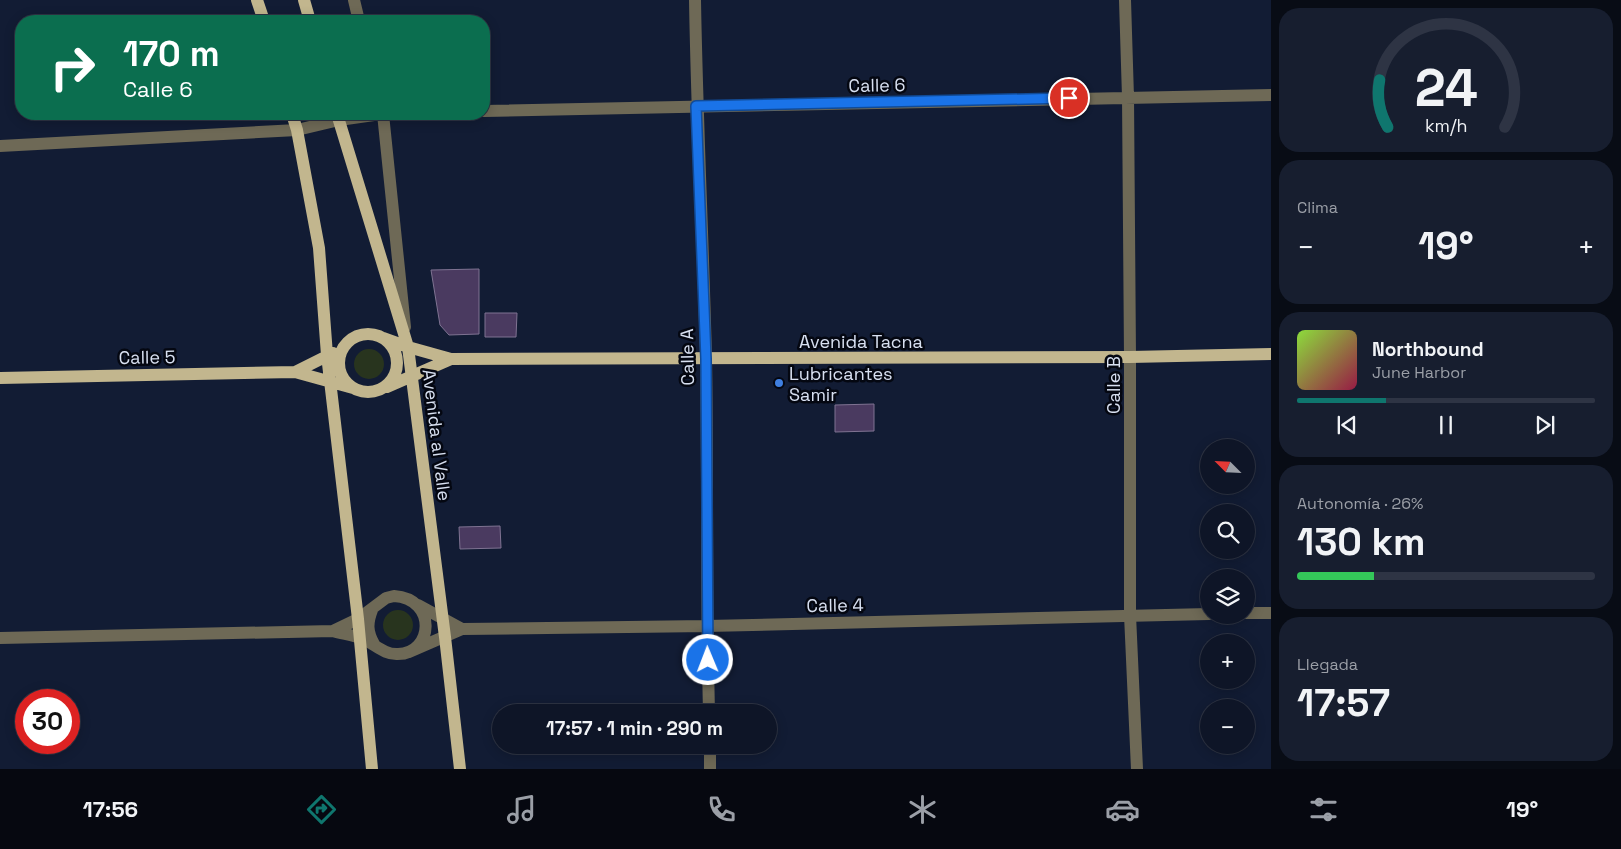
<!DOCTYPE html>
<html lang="es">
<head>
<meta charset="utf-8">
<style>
  body { margin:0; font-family:"Space Grotesk",sans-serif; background:#171e2f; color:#f1f3f6; height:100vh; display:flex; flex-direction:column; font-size:19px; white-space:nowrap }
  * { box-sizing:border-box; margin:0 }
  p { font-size:16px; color:#9b9fa7 }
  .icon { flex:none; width:28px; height:28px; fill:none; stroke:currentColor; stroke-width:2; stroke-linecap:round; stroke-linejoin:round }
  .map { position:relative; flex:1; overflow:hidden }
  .side { display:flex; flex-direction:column; gap:8px; padding:8px; background:#080c15; width:350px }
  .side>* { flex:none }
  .top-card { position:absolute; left:15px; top:15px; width:475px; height:105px; border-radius:20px; box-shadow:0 2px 12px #0003,0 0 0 1px #2e3444; background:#0b6e4f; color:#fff; overflow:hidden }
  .needle { width:32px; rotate:294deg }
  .tools { position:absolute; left:1200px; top:439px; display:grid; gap:10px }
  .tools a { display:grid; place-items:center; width:55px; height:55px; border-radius:50%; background:#0e1527; box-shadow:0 2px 12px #0003,0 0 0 1px #2e3444; font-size:25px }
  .speed { position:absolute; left:15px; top:689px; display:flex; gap:10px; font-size:25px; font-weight:700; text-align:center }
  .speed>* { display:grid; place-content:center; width:65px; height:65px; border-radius:50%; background:#0e1527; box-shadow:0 2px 12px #0003,0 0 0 1px #2e3444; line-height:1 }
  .speed .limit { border:8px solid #d22; background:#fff; color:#111 }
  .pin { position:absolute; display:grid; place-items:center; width:42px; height:42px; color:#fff; margin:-21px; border:2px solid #fff; border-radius:50%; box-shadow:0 1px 5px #0007 }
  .me { position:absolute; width:55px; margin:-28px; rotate:359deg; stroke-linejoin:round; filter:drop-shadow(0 0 4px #0008) }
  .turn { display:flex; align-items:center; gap:18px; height:105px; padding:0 25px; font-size:22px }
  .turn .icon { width:65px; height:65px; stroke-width:2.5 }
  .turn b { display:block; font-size:35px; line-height:42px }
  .big { font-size:38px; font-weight:700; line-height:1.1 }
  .side .widget { flex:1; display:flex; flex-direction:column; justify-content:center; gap:8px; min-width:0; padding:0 18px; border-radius:20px; background:#171e2f }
  .side .dial { align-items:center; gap:0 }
  .dial svg { height:130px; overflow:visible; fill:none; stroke:#2e3444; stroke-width:7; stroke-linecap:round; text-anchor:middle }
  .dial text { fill:#f1f3f6; stroke:none }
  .song { display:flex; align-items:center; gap:15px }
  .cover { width:60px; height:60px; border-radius:8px; background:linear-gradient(135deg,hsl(90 70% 55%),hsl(340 70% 35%)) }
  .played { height:5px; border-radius:2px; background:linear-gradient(90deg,#0f766e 30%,#2e3444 30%) }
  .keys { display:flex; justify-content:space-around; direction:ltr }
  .heat { display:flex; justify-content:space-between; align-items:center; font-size:28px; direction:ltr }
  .charge { height:8px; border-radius:4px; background:linear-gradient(90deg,#34c759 26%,#2e3444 0) }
  .trip { position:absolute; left:492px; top:704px; width:285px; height:50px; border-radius:25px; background:#0e1527; box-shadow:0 2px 12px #0003,0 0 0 1px #2e3444; font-weight:700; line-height:50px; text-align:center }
  .dock { display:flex; height:80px; justify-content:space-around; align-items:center; background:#060810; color:#9b9fa7 }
  .dock .icon { width:35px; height:35px }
  .dock .selected { color:#0f766e }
  .dock b { font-size:22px; color:#f1f3f6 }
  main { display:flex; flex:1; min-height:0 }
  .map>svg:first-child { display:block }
</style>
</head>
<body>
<main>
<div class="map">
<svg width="1271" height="769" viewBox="0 0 1271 769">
  <rect width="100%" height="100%" fill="#121c34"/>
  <path fill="#28341e" d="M354 364a15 15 0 1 1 30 0a15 15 0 1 1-30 0Z
    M383 625a15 15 0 1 1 30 0a15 15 0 1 1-30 0Z"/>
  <path fill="#4a3a60" stroke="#7f7392" d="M479,269V334L449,335L440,325L431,270Z
    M485,313H517L516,337H485Z
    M874,404V431L835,432V405Z
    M500,526L501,548L460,549L459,527Z"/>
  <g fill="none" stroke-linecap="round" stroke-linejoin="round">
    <path stroke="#6e6956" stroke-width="12" d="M354,0L359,21
      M695,0C697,119 703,239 706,358C708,476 706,594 709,712
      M1125,0L1128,97L1130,357V615L1137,769
      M484,111L1271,95
      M383,114L405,327
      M0,146L297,130L339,120L381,114
      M394,596C438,599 433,654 398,654C384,655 375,644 363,639C354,635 343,634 333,631L358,619L386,598Z
      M418,605L462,629
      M372,610C367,623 367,632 374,644
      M1246,613H1271
      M0,638L333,631
      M409,652L462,629L707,626L1209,614
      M710,745V769"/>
    <path stroke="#c2b68e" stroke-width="12" d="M257,0L264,21
      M304,0L310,21
      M292,114L297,130L319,248L327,355L358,619L372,769
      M337,114L408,347L445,637L460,769
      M339 363a29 29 0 1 1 58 0a29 29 0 1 1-58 0Z
      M383,338L408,347L451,359L1130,357L1271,354
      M295,372L333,353
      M0,378L295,372L353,388
      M387,387L451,359"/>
  </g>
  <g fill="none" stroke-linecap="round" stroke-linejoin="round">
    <defs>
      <path id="route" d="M708,660L706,359L696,106L1069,98"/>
    </defs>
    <use href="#route" stroke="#114b97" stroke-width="12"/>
    <use href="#route" stroke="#1a73e8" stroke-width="9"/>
  </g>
  <circle fill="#3f7fe0" stroke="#040711" stroke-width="2" cx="779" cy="383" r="5"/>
  <g text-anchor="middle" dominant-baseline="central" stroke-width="5" stroke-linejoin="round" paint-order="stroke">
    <g font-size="18" fill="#d8e0f1" stroke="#040711">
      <text transform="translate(877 85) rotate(-1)">Calle 6</text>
      <text x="861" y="341">Avenida Tacna</text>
      <text transform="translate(147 357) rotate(-1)">Calle 5</text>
      <text transform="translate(687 357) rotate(-91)">Calle A</text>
      <text transform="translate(1113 385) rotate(-90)">Calle B</text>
      <text transform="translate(437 435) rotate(83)">Avenida al Valle</text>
      <text transform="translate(835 605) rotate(-1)">Calle 4</text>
    </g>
    <g font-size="18" fill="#d8e0f1" stroke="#040711" text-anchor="start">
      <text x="789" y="373">Lubricantes<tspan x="789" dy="21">Samir</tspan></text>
    </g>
  </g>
</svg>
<div class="tools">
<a><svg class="needle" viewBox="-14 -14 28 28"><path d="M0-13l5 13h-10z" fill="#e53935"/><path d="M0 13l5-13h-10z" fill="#9b9fa7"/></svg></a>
<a><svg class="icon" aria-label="search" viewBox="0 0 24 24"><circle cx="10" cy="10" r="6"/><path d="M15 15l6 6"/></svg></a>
<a><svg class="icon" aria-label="layers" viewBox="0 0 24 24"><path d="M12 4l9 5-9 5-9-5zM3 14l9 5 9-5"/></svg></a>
<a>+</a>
<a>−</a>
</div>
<div class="speed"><div class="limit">30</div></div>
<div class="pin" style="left:1069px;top:98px;background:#d93025"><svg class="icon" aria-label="arrive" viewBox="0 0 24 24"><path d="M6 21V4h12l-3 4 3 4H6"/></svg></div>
<svg class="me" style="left:708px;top:660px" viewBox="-20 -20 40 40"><circle r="17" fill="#1a73e8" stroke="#fff" stroke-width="3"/><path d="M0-11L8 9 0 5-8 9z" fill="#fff"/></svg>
<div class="trip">17:57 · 1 min · 290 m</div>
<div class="top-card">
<div class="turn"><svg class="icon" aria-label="right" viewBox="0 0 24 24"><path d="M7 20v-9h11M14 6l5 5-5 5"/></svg><div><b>170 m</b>Calle 6</div></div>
</div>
</div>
<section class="side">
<div class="widget dial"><svg viewBox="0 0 100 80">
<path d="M14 69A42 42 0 1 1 86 69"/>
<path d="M14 69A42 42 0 0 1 9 40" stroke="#0f766e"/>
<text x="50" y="56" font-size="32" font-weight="700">24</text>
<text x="50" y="72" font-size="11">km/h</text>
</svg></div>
<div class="widget"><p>Clima</p>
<div class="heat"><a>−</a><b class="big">19°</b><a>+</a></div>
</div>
<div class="widget">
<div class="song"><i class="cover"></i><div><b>Northbound</b><p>June Harbor</p></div></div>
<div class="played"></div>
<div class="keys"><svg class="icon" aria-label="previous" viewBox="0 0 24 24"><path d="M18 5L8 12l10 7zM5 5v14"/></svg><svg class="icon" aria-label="pause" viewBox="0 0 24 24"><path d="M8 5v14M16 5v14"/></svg><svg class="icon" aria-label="next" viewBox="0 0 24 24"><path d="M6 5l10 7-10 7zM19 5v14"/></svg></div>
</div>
<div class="widget"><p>Autonomía · 26%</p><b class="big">130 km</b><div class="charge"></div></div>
<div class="widget"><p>Llegada</p><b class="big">17:57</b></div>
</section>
</main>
<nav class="dock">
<b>17:56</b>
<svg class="icon selected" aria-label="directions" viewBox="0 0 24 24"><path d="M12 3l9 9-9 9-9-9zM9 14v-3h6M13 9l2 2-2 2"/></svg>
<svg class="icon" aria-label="music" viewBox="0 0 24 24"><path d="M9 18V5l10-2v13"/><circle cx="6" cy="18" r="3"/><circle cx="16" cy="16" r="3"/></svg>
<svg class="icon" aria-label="phone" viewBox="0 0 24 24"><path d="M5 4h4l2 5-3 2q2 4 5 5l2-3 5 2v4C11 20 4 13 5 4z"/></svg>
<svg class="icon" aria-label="climate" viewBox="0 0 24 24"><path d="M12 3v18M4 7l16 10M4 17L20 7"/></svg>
<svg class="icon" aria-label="car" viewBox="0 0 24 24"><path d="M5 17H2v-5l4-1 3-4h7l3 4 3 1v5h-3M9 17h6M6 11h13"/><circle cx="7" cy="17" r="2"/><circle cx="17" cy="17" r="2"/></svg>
<svg class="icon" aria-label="filters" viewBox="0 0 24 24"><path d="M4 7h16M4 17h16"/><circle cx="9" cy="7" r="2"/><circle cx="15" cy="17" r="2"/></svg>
<b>19°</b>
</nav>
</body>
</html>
